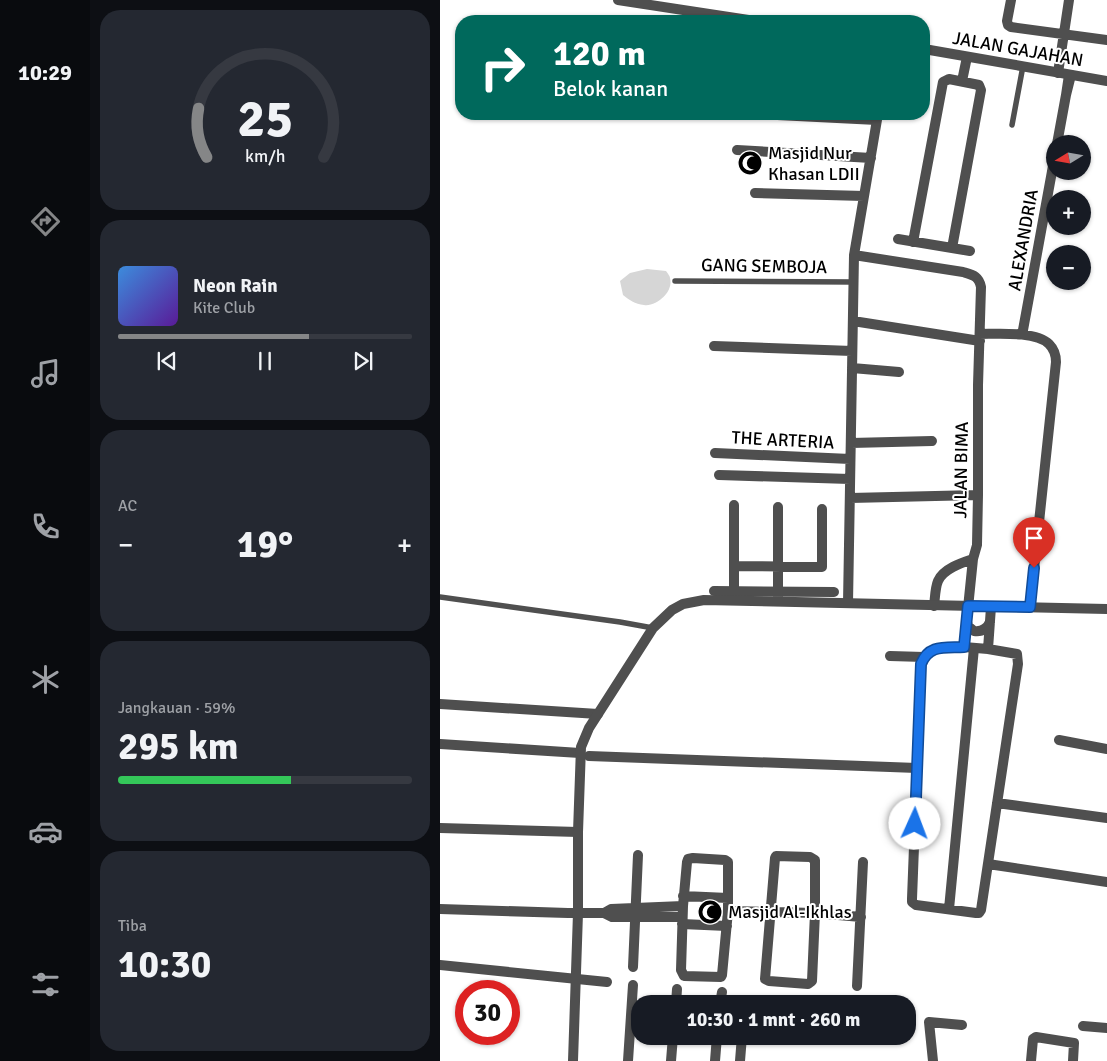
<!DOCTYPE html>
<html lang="id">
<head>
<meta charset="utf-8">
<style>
  body { margin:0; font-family:Signika,sans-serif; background:#242831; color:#f1f3f6; height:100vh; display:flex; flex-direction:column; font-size:19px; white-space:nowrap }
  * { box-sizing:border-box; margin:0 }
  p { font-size:16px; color:#9ea1a6 }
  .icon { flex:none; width:28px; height:28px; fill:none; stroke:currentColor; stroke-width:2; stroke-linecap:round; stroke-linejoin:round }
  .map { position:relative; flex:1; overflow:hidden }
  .details { display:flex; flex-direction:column; gap:10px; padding:10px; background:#0d0f14; width:350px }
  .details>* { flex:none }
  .guide { position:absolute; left:15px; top:15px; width:475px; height:105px; border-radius:20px; box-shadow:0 1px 4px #0004; background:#00695c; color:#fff; overflow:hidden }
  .needle { width:32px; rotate:259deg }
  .fabs { position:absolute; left:606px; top:135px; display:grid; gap:10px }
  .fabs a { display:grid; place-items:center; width:45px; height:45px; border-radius:50%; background:#171b24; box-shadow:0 1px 4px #0004; font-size:25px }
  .speed { position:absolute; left:15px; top:980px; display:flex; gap:10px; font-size:25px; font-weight:700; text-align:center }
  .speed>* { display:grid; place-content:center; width:65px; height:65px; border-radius:50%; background:#171b24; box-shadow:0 1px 4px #0004; line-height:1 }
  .speed .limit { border:8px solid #d22; background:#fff; color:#111 }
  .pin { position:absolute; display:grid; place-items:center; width:42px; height:42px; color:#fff; margin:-51px -21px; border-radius:50% 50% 50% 0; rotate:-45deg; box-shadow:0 0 5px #0007 }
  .pin .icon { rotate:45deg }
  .me { position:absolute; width:55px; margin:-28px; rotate:2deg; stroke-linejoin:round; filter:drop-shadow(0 0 4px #0008) }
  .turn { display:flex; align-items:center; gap:18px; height:105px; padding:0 15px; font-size:22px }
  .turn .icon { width:65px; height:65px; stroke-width:2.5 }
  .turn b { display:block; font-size:35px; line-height:42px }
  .big { font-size:38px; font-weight:800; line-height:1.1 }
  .details .tile { flex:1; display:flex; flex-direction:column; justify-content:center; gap:8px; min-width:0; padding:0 18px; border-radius:20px; background:#242831 }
  .details .dial { align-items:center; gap:0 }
  .dial svg { height:130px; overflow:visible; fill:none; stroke:#363941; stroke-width:7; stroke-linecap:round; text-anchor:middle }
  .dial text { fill:#f1f3f6; stroke:none }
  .song { display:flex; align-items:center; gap:15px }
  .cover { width:60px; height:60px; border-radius:8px; background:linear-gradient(135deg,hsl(210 70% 55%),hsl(270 70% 35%)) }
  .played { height:5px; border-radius:2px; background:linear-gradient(90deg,#858687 65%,#363941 65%) }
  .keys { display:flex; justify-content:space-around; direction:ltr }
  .heat { display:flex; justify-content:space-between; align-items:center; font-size:28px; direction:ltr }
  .charge { height:8px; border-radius:4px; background:linear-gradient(90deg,#34c759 59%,#363941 0) }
  .trip { position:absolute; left:191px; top:995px; width:285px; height:50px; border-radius:20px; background:#171b24; box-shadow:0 1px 4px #0004; font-weight:800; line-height:50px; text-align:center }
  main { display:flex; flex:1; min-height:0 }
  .tab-bar { display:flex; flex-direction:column; width:90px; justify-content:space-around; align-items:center; background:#090b0e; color:#9ea1a6 }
  .tab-bar .icon { width:35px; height:35px }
  .tab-bar .active { color:#858687 }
  .tab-bar b { font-size:22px; color:#f1f3f6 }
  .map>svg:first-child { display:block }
</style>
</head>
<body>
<main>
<nav class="tab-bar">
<b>10:29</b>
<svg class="icon active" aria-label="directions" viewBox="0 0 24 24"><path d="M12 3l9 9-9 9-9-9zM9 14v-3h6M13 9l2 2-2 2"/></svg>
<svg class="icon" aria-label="music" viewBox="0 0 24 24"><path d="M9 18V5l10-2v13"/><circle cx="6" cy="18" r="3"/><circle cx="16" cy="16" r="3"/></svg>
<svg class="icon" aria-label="phone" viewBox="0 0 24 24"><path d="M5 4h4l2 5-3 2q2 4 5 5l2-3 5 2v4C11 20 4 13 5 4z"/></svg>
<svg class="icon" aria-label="climate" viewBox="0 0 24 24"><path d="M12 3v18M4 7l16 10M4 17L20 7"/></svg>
<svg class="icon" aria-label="car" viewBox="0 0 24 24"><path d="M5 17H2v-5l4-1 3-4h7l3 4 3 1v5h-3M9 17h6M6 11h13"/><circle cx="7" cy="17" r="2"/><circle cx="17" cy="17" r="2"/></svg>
<svg class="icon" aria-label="filters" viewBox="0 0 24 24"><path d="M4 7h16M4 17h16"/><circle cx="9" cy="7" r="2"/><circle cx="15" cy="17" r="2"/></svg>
</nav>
<section class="details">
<div class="tile dial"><svg viewBox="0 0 100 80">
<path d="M14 69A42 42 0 1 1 86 69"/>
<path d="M14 69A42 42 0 0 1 9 39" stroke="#858687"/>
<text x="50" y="56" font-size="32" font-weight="700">25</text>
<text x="50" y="72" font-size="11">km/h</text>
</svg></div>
<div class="tile">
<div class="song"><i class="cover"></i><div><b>Neon Rain</b><p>Kite Club</p></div></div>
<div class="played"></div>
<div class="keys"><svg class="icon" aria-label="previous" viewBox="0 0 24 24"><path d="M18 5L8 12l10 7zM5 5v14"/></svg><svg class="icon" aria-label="pause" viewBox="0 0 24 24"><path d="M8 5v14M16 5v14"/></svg><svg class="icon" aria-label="next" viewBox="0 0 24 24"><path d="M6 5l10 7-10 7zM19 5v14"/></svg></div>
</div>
<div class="tile"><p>AC</p>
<div class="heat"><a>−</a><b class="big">19°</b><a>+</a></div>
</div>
<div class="tile"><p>Jangkauan · 59%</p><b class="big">295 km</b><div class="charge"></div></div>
<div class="tile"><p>Tiba</p><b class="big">10:30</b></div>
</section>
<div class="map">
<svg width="667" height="1061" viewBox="0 0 667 1061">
  <rect width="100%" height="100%" fill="#fff"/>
  <path fill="#d6d6d6" d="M207,269L226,271C228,274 230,276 230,278C234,292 216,307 204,305C195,304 189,300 183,295L180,281L190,273Z"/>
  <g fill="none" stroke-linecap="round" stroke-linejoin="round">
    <path stroke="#4f4f4f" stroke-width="5.5" d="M572,125L583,66
      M235,281L413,282
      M0,597L180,622L213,628"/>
    <path stroke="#4f4f4f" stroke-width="10" d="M571,0L567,21L568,25L571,27L667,40
      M618,73L629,0
      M629,75L626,95L631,75
      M522,81L527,57
      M319,114L437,120
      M617,144L626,95
      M297,150L431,158
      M315,193L424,196
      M458,239L530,251
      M473,242L503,82L509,79L539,85L541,90L512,248
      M414,255L523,272C533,275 539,276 541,287L538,385V495L537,545L533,559L524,647
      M413,321L540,341
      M583,330L615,155
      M540,334C558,334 596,331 609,344C614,349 616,356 616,362L590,607
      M274,346L412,351
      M412,368L459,372
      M411,443L492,441
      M275,453L410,459
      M279,475L410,479
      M410,498L538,495
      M338,507V598
      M294,566L382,567V509
      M274,591L394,592
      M294,591V505
      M408,603L414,255L438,114
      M494,606C495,599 495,588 498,581C503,569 521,563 533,559
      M526,618L528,626L534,631C542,632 547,629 550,622
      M524,647L548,649L577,654L578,664L541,910L539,913H536L476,905L472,902V899L481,664C489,644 505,648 524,647Z
      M548,649L551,607
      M450,656L484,657
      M0,704L158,714
      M619,740L667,749
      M0,744L140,753
      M149,756L477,768
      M557,803L667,818
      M0,828L138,832
      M336,856L370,857L375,860V913L372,981L368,984L329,981L325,979L335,858Z
      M253,858L285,860L288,862V911L282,975L281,977L244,976L241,970L243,906L247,862L248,859Z
      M548,864L667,882
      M243,896L288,898
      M0,909L128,913H164L172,917H242
      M509,909L534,648
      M288,911L375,913L421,917
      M164,913L171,909L243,906
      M242,924L287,926
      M0,965L167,982
      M193,967L198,855
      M417,986L423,862
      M236,1004L237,989
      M280,1004L282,992
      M643,1026L667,1028
      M188,1061L193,985
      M231,1061L233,1036
      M275,1061L277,1036
      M300,1061L302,1036
      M493,1061L489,1022L522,1025
      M591,1061L593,1039L596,1037L634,1043L633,1061"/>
    <path stroke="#4f4f4f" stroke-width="10" d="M178,0L315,21
      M484,49L667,81
      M133,1061L138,913V832L141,747L149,728L213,628L232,610L243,604L264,600L667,609"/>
  </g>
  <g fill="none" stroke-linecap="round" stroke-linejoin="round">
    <defs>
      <path id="route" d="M475,824L481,664C489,644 505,648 524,647L528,606L590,607L594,568"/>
    </defs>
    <use href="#route" stroke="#114b97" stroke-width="12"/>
    <use href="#route" stroke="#1a73e8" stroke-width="9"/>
  </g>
  <defs>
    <symbol id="mosque-disc" viewBox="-11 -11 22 22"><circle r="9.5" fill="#000" stroke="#fff"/><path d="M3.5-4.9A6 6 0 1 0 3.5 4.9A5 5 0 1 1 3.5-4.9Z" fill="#fff"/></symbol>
  </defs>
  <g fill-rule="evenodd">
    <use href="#mosque-disc" x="296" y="149" width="28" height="28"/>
    <use href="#mosque-disc" x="256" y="898" width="28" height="28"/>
  </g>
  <g text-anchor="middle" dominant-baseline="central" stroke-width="4" stroke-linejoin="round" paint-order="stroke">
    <g font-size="18" fill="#000" stroke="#fff">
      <text transform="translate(578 49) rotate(10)">JALAN GAJAHAN</text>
      <text transform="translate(583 240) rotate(-80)">ALEXANDRIA</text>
      <text transform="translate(324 266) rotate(1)">GANG SEMBOJA</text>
      <text transform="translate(343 440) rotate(3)">THE ARTERIA</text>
      <text transform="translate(521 470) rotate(-89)">JALAN BIMA</text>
    </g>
    <g font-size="18" fill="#000" stroke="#fff" text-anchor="start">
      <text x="328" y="153">Masjid Nur<tspan x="328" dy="21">Khasan LDII</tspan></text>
      <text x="288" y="912">Masjid Al-Ikhlas</text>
    </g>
  </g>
</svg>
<div class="fabs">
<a><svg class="needle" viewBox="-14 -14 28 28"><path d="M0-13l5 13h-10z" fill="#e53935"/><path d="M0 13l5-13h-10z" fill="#9ea1a6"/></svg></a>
<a>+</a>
<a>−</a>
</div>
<div class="speed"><div class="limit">30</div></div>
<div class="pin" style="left:594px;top:568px;background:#d93025"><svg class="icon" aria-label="arrive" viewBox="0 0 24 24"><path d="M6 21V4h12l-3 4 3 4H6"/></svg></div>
<svg class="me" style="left:475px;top:824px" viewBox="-20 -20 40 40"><circle r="19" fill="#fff"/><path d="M0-13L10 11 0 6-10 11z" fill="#1a73e8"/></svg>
<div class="trip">10:30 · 1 mnt · 260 m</div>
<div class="guide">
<div class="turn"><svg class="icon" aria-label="right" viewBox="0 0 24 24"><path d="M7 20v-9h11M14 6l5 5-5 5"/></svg><div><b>120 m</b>Belok kanan</div></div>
</div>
</div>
</main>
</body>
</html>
